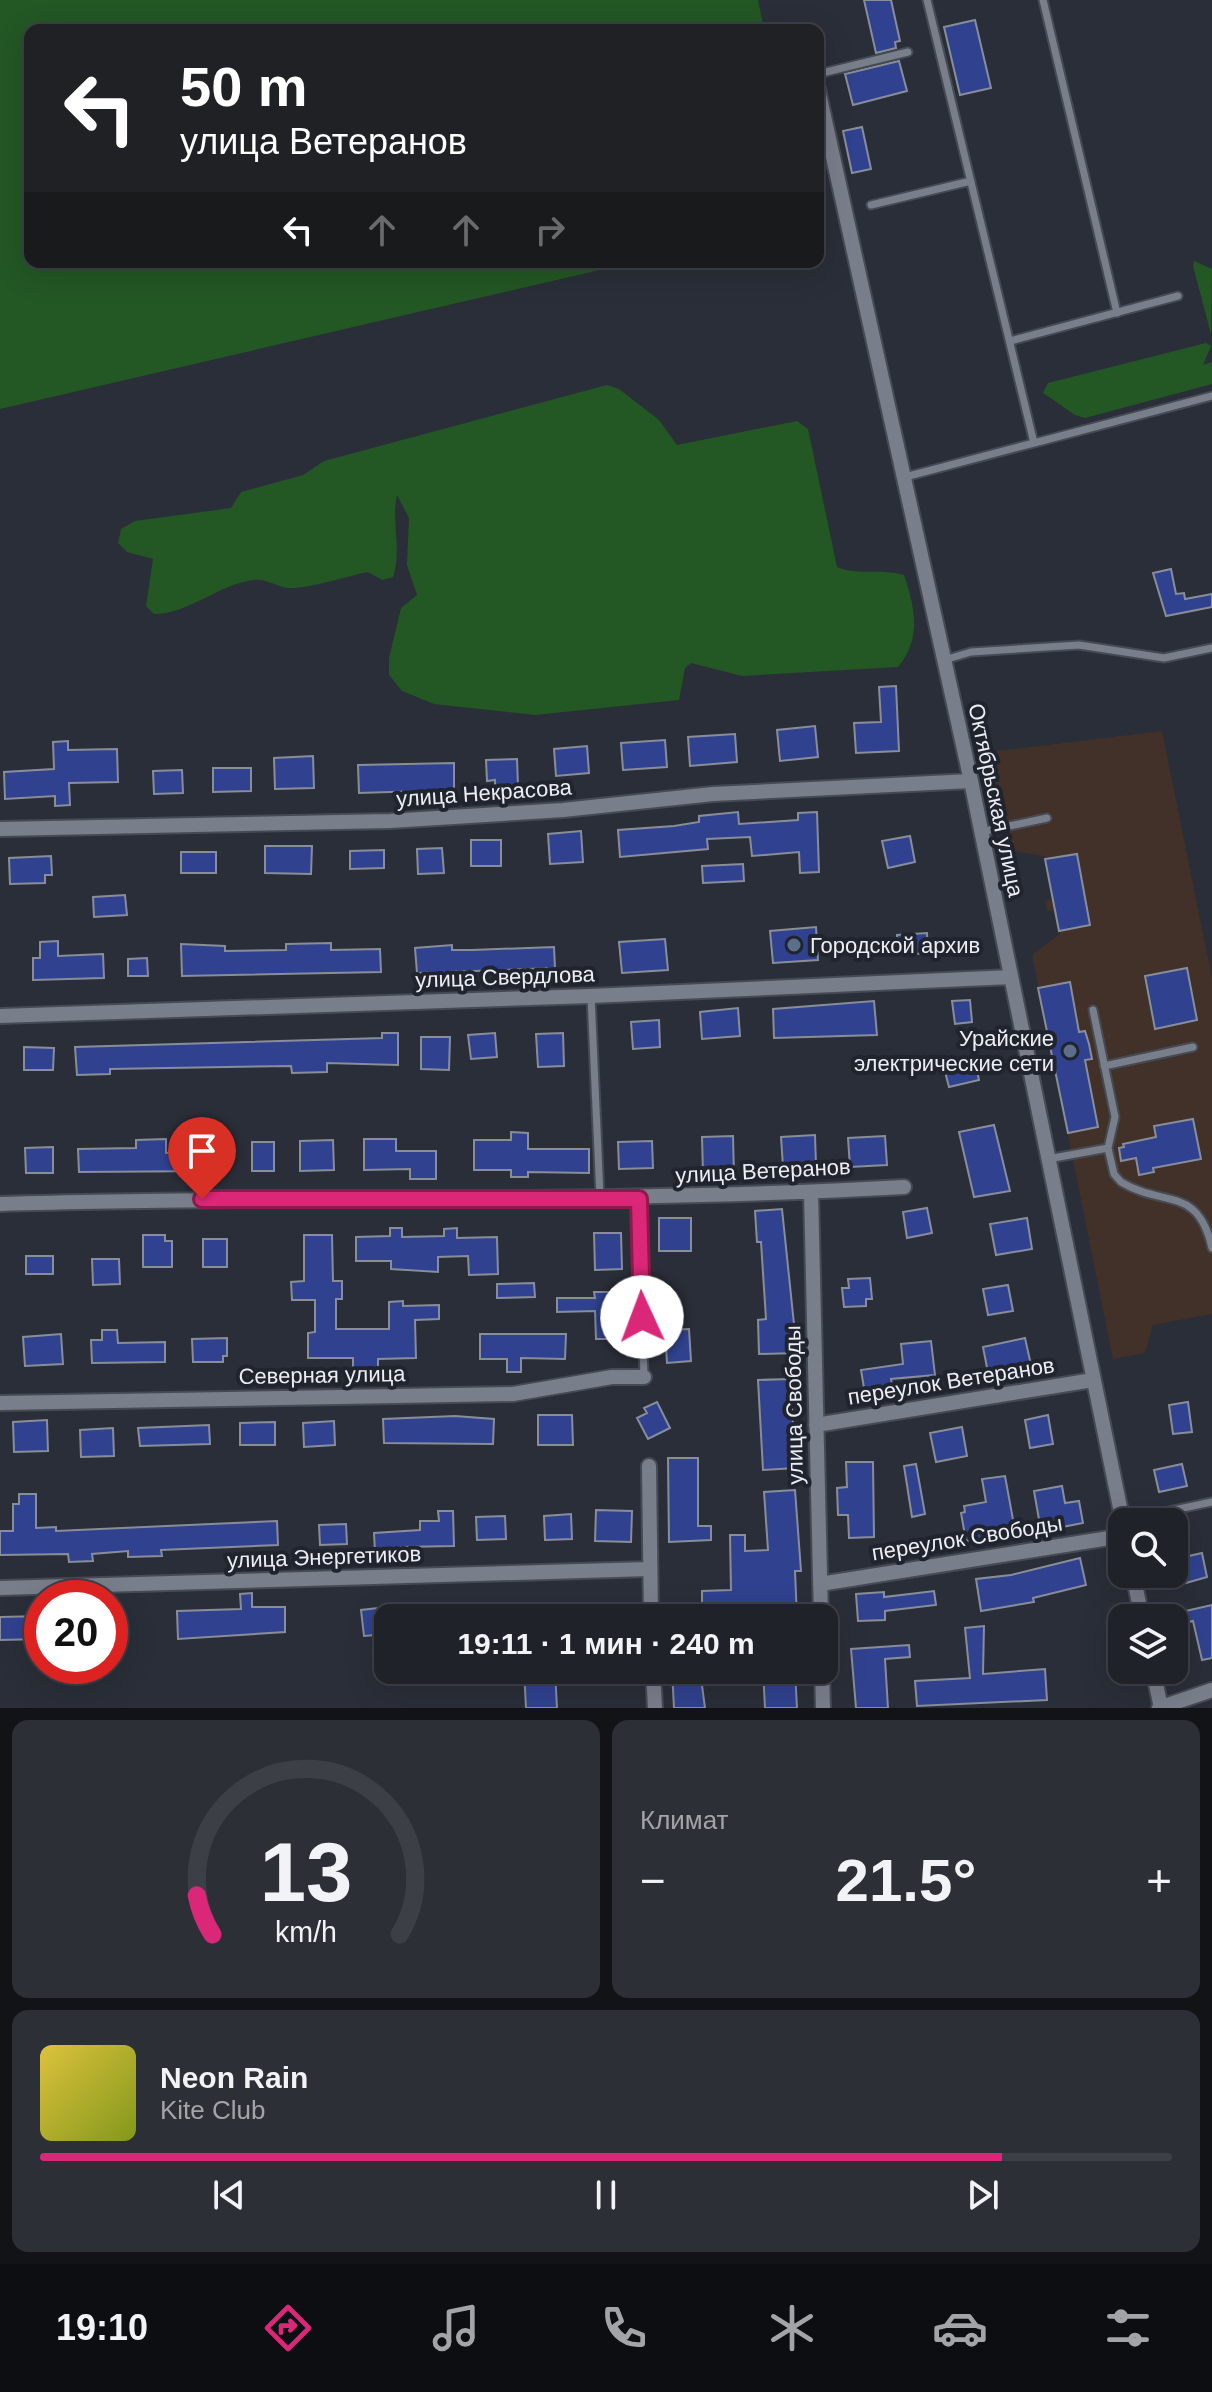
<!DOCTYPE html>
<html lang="ru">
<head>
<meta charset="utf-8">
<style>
  body { margin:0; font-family:Helvetica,sans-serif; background:#2d2f36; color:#f1f3f6; height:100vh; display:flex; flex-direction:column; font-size:30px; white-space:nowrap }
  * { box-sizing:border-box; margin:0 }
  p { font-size:26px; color:#a2a4a8 }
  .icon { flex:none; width:44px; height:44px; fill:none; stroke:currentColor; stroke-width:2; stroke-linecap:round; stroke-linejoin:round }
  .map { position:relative; height:1708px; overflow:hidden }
  .drawer { display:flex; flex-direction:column; gap:12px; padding:12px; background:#121317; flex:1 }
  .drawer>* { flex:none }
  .top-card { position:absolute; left:24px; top:24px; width:800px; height:244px; border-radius:16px; box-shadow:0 8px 32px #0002,0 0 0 2px #3d3f47; background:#202124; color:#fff; overflow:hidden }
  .fabs { position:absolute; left:1108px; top:1508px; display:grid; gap:16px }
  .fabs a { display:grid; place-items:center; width:80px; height:80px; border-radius:16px; background:#20222a; box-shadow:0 8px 32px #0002,0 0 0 2px #3d3f47; font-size:40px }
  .speed { position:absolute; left:24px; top:1580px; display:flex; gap:16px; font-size:40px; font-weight:700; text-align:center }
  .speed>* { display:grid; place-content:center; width:104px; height:104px; border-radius:50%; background:#20222a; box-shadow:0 8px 32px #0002,0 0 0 2px #3d3f47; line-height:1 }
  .speed .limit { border:12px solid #d22; background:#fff; color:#111 }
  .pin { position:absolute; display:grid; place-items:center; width:68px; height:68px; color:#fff; margin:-82px -34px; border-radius:50% 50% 50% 0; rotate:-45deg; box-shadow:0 0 8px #0007 }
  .pin .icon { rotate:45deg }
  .me { position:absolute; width:88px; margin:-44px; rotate:358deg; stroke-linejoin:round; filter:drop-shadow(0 0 6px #0008) }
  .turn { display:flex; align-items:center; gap:28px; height:168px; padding:0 24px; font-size:36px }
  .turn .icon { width:104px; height:104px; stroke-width:2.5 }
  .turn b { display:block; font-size:56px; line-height:68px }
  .lanes { display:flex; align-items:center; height:76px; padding:0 24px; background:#0003; justify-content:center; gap:40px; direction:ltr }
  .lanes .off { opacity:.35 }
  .big { font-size:60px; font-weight:800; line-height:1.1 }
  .drawer .widget { flex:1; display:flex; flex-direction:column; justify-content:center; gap:12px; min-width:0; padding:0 28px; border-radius:16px; background:#2d2f36 }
  .drawer .dial { align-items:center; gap:0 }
  .dial svg { height:208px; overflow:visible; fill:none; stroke:#3d3f47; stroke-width:7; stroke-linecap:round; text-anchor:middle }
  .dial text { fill:#f1f3f6; stroke:none }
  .song { display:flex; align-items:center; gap:24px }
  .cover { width:96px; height:96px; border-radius:12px; background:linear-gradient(135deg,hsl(50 70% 55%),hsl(70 70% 35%)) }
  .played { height:8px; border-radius:4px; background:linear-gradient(90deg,#db2777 85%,#3d3f47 85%) }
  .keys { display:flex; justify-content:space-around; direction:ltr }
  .heat { display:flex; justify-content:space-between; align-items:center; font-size:44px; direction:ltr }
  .drawer .tiles { flex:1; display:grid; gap:12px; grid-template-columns:1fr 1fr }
  .widget:last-child { grid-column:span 2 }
  .trip { position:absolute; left:374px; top:1604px; width:464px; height:80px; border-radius:16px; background:#20222a; box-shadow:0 8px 32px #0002,0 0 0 2px #3d3f47; font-weight:800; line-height:80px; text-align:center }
  .menu { display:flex; height:128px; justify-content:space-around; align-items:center; background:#0d0e11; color:#a2a4a8 }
  .menu .icon { width:56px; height:56px }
  .menu .selected { color:#db2777 }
  .menu b { font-size:36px; color:#f1f3f6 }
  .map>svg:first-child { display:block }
</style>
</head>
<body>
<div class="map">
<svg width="1212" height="1708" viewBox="0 0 1212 1708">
  <rect width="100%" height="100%" fill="#2a2e38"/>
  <path fill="#423128" d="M1162,731L1212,978V1314L1153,1325L1145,1353L1113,1359L1032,955L1060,934L1055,910L1047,911L1045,901L1052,899L1044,856L1009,850L989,752Z"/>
  <path fill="#235724" d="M0,0H758L764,30H30V262H634L0,409Z
    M1194,261L1212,269L1211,334L1193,266Z
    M1206,343L1211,346L1203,365L1212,362V384L1085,418L1075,415L1043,393L1048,383Z
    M607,385L619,389L659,420L677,445L797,421L808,429L837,567C859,576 881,568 904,575C915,608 922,638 898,667L742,676L691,663L685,668L679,700L535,715L434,704L402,691L389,675V658L401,608L417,595L407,565L409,518L397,495C391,521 402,550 393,577L382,580L368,572C347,576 309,589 289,588C276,587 267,578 253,580C217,585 189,614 154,614L146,606L153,559L127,552L118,543L121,529L135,521L231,508L241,492L303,475L324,461Z"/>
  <path fill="#30428f" stroke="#888d9a" stroke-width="2" d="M864,0H891L900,41L895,42L896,48L876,53Z
    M975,20L991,88L960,95L944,27Z
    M899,61L907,91L853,105L845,74Z
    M862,127L871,169L852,173L843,131Z
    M1171,569L1176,594L1184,593L1185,599L1212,594V607L1166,616L1153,573Z
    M896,686L899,751L856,753L854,723L881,722L879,687Z
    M815,726L818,757L780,761L777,730Z
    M735,734L737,762L690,766L688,737Z
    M665,740L667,767L623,770L621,743Z
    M68,741V750L117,749L118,782L69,783L70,805L55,806V796L5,799L4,772L54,769L53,742Z
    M587,746L589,773L556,776L554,749Z
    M313,756L314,788L275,789L274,758Z
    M517,759L518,785L495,787V780L487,781L486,760Z
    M454,763V790L359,793L358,765Z
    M213,768H251V791L213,792Z
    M182,770L183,793L154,794L153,771Z
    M738,812L739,824L798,820V813L817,812L819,872L800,873L799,852L752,856L750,837L707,839L708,849L620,857L618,830L674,826L699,822V816Z
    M581,831L583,862L550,864L548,834Z
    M910,836L915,862L888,868L882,841Z
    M471,840H501V866H471Z
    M265,846H312L311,874L265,873Z
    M442,848L444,873L418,874L417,849Z
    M384,850V868L350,869V851Z
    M181,852H216V873H181Z
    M1077,854L1090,925L1059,931L1045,859Z
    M51,856L52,875H45V883L10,884L9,858Z
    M743,864L744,881L703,883L702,866Z
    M125,895L127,915L94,917L93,897Z
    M816,927L818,960L773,963L770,931Z
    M927,933L928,953L898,955L897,935Z
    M665,939L668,970L622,973L619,942Z
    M58,941V956L103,954L104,978L33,980V958H40V942Z
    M331,943V950L380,949L381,972L182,976L181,944L225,946V951L286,950V944Z
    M452,945V950H472L554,947L555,968L417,973L415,948Z
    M147,958L148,976H128V959Z
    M1187,968L1197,1020L1155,1029L1145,976Z
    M1070,982L1079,1032L1085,1031L1089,1044L1092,1059L1085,1060L1098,1127L1068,1133L1038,988Z
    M970,1000L972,1022L955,1024L952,1001Z
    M874,1001L877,1035L774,1038L773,1009Z
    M738,1008L740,1036L702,1039L700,1012Z
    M659,1020L660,1047L633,1049L631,1022Z
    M382,1033H398V1065L327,1063V1072L292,1073L291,1066L110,1069V1074L77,1075L75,1047L382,1038Z
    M495,1033L497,1057L471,1059L468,1035Z
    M563,1033L564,1066L538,1067L536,1034Z
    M421,1037H450L449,1070L421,1069Z
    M24,1047L54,1048L53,1070H24Z
    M974,1057L979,1080L949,1087L943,1064Z
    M1193,1119L1201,1159L1153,1168L1154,1172L1139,1175L1136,1158L1121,1161L1119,1148L1124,1147L1123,1144L1156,1137L1154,1126Z
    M994,1125L1010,1191L974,1197L959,1132Z
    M511,1132L528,1133V1149H589V1173L528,1172V1177H511V1170H474V1140H511Z
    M815,1135L816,1165L783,1167L781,1137Z
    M733,1136L734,1175H703L702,1137Z
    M885,1136L887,1165L850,1167L848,1138Z
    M166,1139V1153L217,1148V1171L79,1172L78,1149L136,1148V1140Z
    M364,1139H396V1151H436V1179H410V1169L364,1170Z
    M333,1140L334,1170L300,1171V1141Z
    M652,1141L653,1168L619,1169L618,1142Z
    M252,1142H274V1171H252Z
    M53,1147V1173H26L25,1148Z
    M927,1208L932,1233L907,1238L903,1212Z
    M782,1209L797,1353L759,1354L758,1320L766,1319L761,1242H757L755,1211Z
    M659,1218H691V1251H659Z
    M1027,1218L1032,1249L996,1255L990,1224Z
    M390,1228H402V1237L444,1236V1229L457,1228V1238L497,1237L498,1274L469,1275L468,1256L438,1257V1272L391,1269V1261H356V1237L390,1236Z
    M594,1233H621L622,1269L595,1270Z
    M143,1235H165V1241H172V1267H143Z
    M304,1235H332L333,1281H342V1299H336V1329H389V1302L403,1301V1306L439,1305V1319L415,1320L416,1358L378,1359V1372H353V1358H308V1333L315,1332V1300H292L291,1282L304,1281Z
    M203,1239H227V1267H203Z
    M26,1256H53V1274H26Z
    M92,1259H119L120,1284L93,1285Z
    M870,1278L872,1299H866V1306L844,1307L842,1288H849L848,1279Z
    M534,1283L535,1297L497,1298V1284Z
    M1008,1285L1013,1311L988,1315L983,1289Z
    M594,1292H620L621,1339H596L595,1311L557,1312V1298H595Z
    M689,1329L691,1361L667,1363L665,1330Z
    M102,1330H117L118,1343L165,1342V1362L92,1363L91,1340H102Z
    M61,1334L63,1364L25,1366L23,1337Z
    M480,1334H566L565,1359L521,1358V1372H507V1359H480Z
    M227,1338V1356H223V1362H193L192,1339Z
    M1025,1338L1031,1365L988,1373L983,1347Z
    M931,1341L935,1375L891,1379L893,1390L865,1394L861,1370L903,1364L901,1344Z
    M790,1379L796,1468L763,1470L758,1380Z
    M657,1402L670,1428L648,1439L637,1418L647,1413L644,1408Z
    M1188,1402L1192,1432L1173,1434L1169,1405Z
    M538,1415H572L573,1445H538Z
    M1048,1415L1053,1444L1030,1448L1025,1420Z
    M455,1416L494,1419L493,1444L384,1443L383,1419Z
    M47,1420L48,1451L14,1452L13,1422Z
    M334,1421L335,1445L304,1447L303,1423Z
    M275,1422V1445H240V1423Z
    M209,1425L210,1444L140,1446L138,1428Z
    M962,1427L967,1456L936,1462L930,1433Z
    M113,1428L114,1456L81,1457L80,1430Z
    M668,1458H698V1526H711V1540L669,1542Z
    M846,1462H873L874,1537L849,1538L848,1515H838L837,1488L847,1487Z
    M916,1464L925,1514L912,1517L904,1466Z
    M1182,1464L1187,1486L1159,1492L1154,1470Z
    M1005,1476L1016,1536L966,1541L961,1513L965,1512L964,1506L986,1502L982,1479Z
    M1062,1486L1065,1503L1079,1501L1083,1523L1041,1531L1034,1491Z
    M795,1490L801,1571H795L797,1618H772L771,1603L733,1607V1603L702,1604V1591L731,1590L730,1535H745V1551L768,1550L764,1492Z
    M19,1494H36V1528L56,1527V1531L277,1521L278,1545L161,1550L162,1556L128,1557V1551L92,1554L93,1561L69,1562L68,1554L0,1555V1531H13V1504H19Z
    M596,1510L632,1511L631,1542L595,1541Z
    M438,1511H453L454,1546L401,1547V1551L375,1553L374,1533L420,1530V1521H439Z
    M571,1514L572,1539L545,1540L544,1516Z
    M505,1516L506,1539L477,1540L476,1517Z
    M346,1524L347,1544L320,1545L319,1525Z
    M1202,1553L1207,1577L1186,1583L1180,1558Z
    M1080,1558L1086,1585L1033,1598L1034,1602L981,1611L976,1579L1011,1575Z
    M934,1591L936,1605L885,1611V1620L858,1621L856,1594L884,1592V1597Z
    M252,1593V1607H285V1632L178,1639L177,1611L241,1609L240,1594Z
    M568,1604V1618H540L539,1605Z
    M464,1605H505L506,1618H416L415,1606Z
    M1212,1605V1658L1202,1660L1193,1621L1184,1623L1181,1612Z
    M387,1607L388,1634L364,1636L361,1610Z
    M42,1616V1639L0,1640V1617Z
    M984,1626L983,1674L1045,1669L1047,1700L917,1706L915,1681L970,1678L965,1628Z
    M909,1645L910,1657L885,1659L888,1708H856L851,1649Z
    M524,1670H555L557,1708H526Z
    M672,1670H700L705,1708H674Z
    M763,1670H795L797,1708H765Z"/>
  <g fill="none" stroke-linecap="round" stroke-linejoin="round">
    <defs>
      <path id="lane" d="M1043,0L1117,313
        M818,74L908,52
        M871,205L971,181
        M1010,341L1178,296
        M1034,443L1212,396
        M905,477L1034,443L927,0
        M944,660L971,652L1079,645L1164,658L1212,648
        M981,832L1047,818
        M591,996L600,1197
        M1093,1010L1115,1117L1108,1148
        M1104,1066L1193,1047
        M1048,1159L1108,1148L1114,1174L1121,1182C1164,1208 1198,1185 1212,1248
        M639,1199L644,1377
        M1122,1521L1212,1502"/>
      <path id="street" d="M818,89L971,781L1123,1522
        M0,829L390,821L563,810L713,794L971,781
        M0,1016L591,996L1011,977
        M811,1192L821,1618
        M0,1204C302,1195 602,1204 904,1187
        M0,1403L513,1394L612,1377H644
        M816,1425L1093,1380
        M649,1466L651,1618
        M1133,1574L1142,1618
        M820,1584L1122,1536
        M0,1588L649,1569
        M653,1670L655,1708
        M822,1670L823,1708
        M1153,1670L1161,1708
        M1159,1708L1212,1690"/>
    </defs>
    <use href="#lane" stroke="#464a53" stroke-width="11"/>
    <use href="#street" stroke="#464a53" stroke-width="18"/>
    <use href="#lane" stroke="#797e8b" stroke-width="7"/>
    <use href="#street" stroke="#797e8b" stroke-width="14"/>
  </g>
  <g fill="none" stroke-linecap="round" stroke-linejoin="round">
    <defs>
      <path id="route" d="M202,1199H639L642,1317"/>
    </defs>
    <use href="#route" stroke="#8e194d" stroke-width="20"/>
    <use href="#route" stroke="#db2777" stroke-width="14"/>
  </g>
  <g fill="#5c6f8a" stroke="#20242e" stroke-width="3">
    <circle cx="794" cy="945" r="8"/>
    <circle cx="1070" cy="1051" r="8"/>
  </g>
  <g text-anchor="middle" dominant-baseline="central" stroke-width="8" stroke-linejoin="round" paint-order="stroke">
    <g font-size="22" fill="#eceef6" stroke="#20242e">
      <text transform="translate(484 793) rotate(-4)">улица Некрасова</text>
      <text transform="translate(996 800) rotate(78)">Октябрьская улица</text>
      <text transform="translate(505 977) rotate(-2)">улица Свердлова</text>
      <text transform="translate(763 1171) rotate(-3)">улица Ветеранов</text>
      <text transform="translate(322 1375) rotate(-1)">Северная улица</text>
      <text transform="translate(951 1381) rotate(-9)">переулок Ветеранов</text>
      <text transform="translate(794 1405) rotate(-91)">улица Свободы</text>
      <text transform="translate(967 1538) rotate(-9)">переулок Свободы</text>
      <text transform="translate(324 1557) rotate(-2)">улица Энергетиков</text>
    </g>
    <g font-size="22" fill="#eceef6" stroke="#20242e" text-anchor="start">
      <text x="810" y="945">Городской архив</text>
      <text x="1054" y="1038" text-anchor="end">Урайские<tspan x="1054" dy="25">электрические сети</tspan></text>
    </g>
  </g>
</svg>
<div class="fabs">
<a><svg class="icon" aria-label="search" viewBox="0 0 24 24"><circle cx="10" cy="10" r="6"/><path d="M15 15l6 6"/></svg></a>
<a><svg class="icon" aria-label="layers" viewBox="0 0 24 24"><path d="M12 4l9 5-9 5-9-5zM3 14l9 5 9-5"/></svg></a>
</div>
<div class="speed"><div class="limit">20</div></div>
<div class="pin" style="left:202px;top:1199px;background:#d93025"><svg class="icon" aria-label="arrive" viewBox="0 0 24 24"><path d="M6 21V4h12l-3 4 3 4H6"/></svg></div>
<svg class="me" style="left:642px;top:1317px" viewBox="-20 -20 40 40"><circle r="19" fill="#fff"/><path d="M0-13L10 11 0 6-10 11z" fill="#db2777"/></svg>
<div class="trip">19:11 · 1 мин · 240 m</div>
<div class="top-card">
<div class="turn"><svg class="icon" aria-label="left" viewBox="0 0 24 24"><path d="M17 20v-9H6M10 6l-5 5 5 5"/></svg><div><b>50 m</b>улица Ветеранов</div></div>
<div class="lanes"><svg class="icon" aria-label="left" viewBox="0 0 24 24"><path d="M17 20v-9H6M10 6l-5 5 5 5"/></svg><svg class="icon off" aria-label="ahead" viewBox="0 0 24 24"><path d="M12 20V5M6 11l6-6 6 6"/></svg><svg class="icon off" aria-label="ahead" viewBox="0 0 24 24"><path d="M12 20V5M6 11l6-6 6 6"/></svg><svg class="icon off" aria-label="right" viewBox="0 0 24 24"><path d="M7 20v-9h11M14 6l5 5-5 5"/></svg></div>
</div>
</div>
<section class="drawer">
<div class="tiles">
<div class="widget dial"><svg viewBox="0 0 100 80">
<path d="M14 69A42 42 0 1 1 86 69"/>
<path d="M14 69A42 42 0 0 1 8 54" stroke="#db2777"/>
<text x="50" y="56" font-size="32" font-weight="700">13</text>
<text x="50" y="72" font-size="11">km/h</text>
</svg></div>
<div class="widget"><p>Климат</p>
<div class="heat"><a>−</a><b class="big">21.5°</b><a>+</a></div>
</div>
<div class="widget">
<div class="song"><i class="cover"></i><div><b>Neon Rain</b><p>Kite Club</p></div></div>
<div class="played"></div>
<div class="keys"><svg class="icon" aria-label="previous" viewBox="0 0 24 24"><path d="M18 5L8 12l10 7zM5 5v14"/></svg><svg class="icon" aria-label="pause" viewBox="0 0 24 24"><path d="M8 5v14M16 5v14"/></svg><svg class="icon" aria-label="next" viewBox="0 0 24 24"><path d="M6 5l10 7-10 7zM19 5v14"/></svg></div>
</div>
</div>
</section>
<nav class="menu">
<b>19:10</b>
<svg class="icon selected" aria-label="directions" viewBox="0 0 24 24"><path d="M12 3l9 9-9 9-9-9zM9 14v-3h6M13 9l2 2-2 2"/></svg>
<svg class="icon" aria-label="music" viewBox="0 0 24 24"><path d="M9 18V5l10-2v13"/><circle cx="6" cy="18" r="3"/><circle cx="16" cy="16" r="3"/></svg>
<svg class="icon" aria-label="phone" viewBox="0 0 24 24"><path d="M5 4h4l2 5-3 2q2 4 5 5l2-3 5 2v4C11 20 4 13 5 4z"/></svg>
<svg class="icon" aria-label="climate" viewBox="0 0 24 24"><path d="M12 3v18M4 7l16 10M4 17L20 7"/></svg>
<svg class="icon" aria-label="car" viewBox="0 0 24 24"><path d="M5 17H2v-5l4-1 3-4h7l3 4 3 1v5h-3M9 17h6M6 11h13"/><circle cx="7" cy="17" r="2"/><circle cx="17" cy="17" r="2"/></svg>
<svg class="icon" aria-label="filters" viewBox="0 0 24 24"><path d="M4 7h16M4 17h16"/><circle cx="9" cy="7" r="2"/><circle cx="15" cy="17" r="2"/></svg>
</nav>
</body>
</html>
